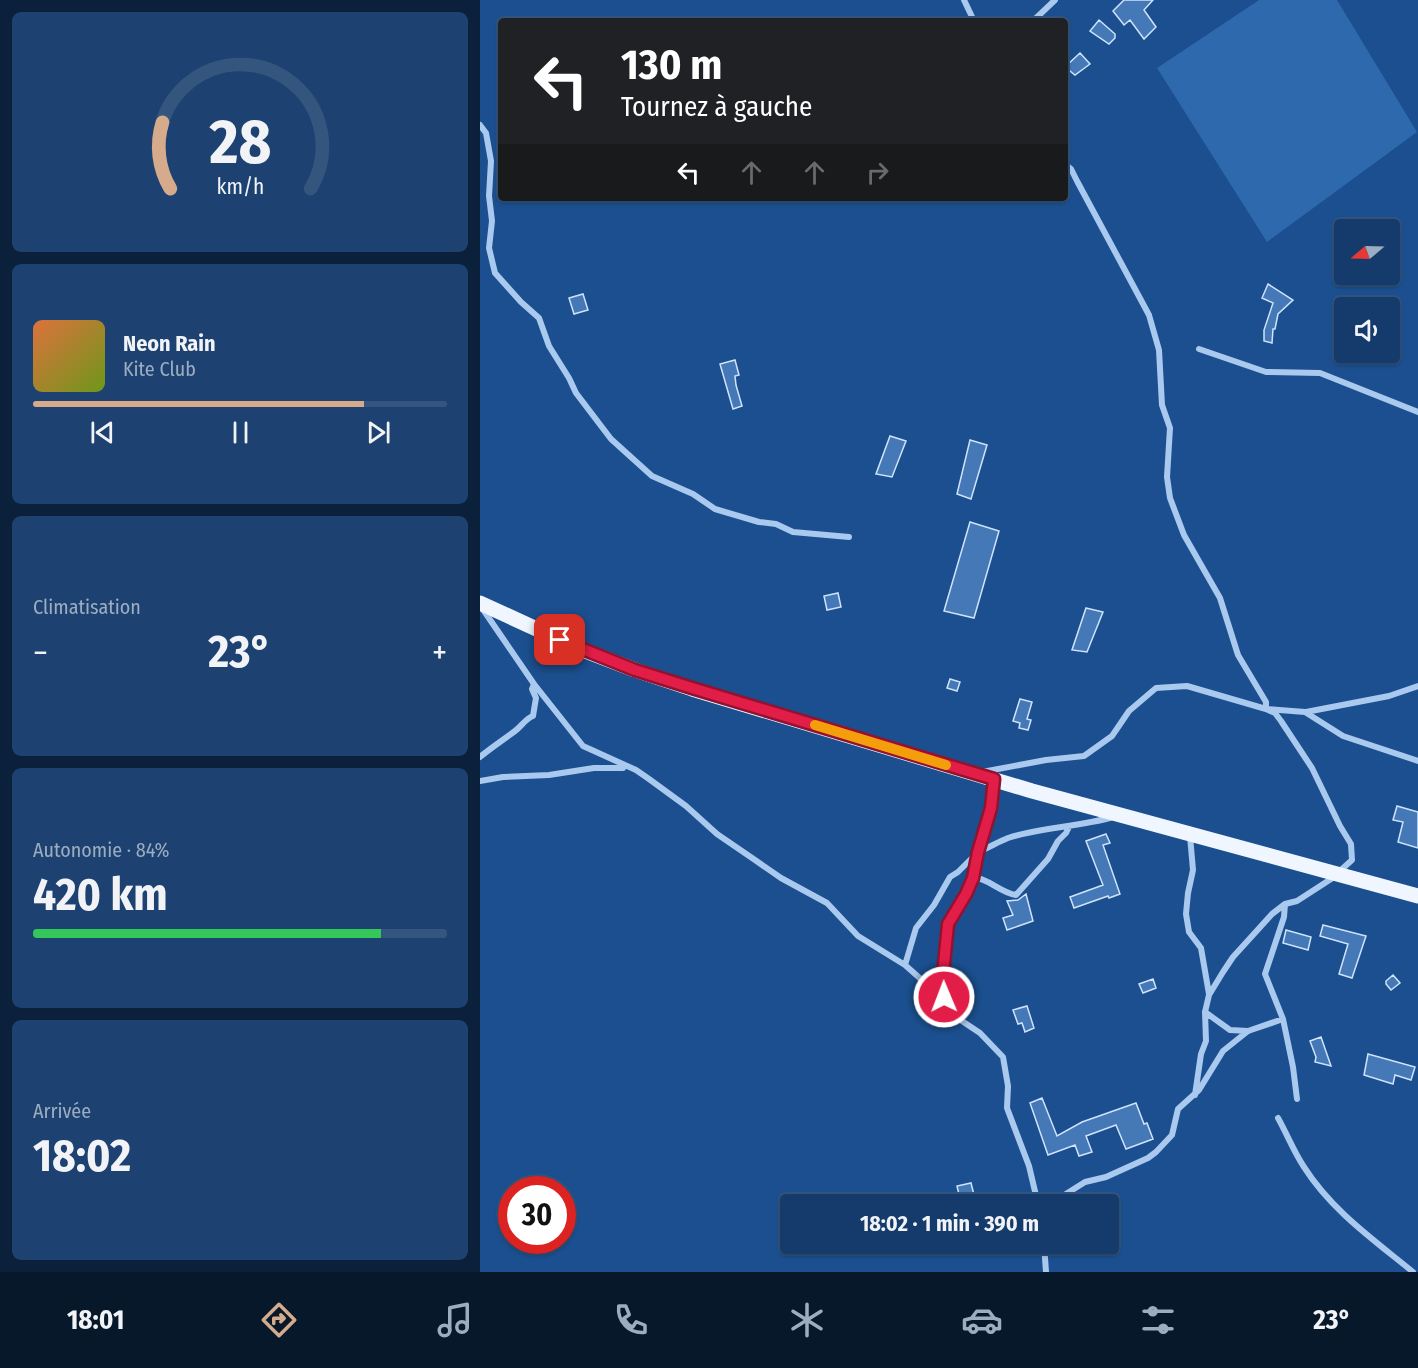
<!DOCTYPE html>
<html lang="fr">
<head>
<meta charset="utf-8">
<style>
  body { margin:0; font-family:"Fira Sans Condensed",sans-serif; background:#1d4271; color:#f1f3f6; height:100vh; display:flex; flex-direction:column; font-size:22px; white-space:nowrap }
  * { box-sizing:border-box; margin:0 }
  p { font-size:20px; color:#9dadc1 }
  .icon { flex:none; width:33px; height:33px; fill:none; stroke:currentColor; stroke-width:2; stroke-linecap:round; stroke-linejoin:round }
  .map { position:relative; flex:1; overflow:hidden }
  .drawer { display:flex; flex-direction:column; gap:12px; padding:12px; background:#0b203b; width:480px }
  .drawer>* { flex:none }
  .guide { position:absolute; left:18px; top:18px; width:570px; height:183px; border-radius:6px; box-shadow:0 2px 4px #0004,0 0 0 2px #33557e; background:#202124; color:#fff; overflow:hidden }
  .needle { width:39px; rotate:251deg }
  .fabs { position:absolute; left:854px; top:219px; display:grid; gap:12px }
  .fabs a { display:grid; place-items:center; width:66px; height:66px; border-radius:6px; background:#143b6b; box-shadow:0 2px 4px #0004,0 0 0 2px #33557e; font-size:30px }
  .speed { position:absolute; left:18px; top:1176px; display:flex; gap:12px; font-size:30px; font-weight:700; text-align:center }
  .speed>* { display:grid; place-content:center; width:78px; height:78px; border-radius:50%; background:#143b6b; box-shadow:0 2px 4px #0004,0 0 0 2px #33557e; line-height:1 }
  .speed .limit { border:9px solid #d22; background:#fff; color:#111 }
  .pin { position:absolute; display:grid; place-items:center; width:51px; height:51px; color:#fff; margin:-26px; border-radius:12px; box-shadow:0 3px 9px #0006 }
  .me { position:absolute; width:66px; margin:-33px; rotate:359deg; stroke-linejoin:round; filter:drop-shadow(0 0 4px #0008) }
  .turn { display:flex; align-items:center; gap:21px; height:126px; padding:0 24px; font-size:27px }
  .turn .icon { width:78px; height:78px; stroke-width:2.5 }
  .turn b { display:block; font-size:42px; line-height:51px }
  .lanes { display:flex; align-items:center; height:57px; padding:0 24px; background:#0003; justify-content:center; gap:30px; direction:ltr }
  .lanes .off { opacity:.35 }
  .big { font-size:45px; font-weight:700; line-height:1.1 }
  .drawer .card { flex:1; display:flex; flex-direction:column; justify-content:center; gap:9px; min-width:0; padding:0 21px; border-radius:9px; background:#1d4271 }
  .drawer .dial { align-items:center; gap:0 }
  .dial svg { height:156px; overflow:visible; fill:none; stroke:#33557e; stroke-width:7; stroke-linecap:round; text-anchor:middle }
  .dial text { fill:#f1f3f6; stroke:none }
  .song { display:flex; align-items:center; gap:18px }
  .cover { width:72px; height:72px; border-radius:9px; background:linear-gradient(135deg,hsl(20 70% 55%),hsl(80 70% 35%)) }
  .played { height:6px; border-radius:3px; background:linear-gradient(90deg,#d6ab8b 80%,#33557e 80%) }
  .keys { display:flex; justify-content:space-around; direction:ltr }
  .heat { display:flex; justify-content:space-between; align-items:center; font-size:33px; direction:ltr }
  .charge { height:9px; border-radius:4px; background:linear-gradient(90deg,#34c759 84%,#33557e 0) }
  .trip { position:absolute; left:300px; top:1194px; width:339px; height:60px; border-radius:6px; background:#143b6b; box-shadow:0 2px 4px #0004,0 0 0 2px #33557e; font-weight:700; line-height:60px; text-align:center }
  .tab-bar { display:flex; height:96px; justify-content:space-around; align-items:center; background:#08182b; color:#9dadc1 }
  .tab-bar .icon { width:42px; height:42px }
  .tab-bar .active { color:#d6ab8b }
  .tab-bar b { font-size:27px; color:#f1f3f6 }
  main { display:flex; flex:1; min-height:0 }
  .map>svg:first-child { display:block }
</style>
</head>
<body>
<main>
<section class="drawer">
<div class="card dial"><svg viewBox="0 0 100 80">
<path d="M14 69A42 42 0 1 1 86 69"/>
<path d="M14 69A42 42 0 0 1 10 35" stroke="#d6ab8b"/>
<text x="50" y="56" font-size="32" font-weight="700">28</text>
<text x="50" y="72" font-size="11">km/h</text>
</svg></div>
<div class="card">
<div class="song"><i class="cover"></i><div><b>Neon Rain</b><p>Kite Club</p></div></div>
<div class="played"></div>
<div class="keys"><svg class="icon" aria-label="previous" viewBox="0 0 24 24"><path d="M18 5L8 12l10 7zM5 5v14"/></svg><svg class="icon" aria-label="pause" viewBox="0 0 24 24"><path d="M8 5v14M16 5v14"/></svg><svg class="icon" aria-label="next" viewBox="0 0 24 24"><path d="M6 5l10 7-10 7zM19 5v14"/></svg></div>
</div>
<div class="card"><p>Climatisation</p>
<div class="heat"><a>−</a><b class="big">23°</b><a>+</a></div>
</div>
<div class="card"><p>Autonomie · 84%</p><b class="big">420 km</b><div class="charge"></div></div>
<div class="card"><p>Arrivée</p><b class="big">18:02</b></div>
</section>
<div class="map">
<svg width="938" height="1272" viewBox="0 0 938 1272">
  <rect width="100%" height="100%" fill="#1b4f8f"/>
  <path fill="#2e69ad" d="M779,0H857L937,132L787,242L677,68Z"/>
  <path fill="#4478b7" stroke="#cfe3fa" stroke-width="1.5" d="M644,0H673L664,10L676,27L664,39L650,20L644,25L633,11Z
    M619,20L635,34V38L629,44L610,31Z
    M600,53L610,64L595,75L585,67Z
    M788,284L813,300L798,314L795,329H793L792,343L784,341V330L793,303L782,298Z
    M103,294L108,310L94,314L89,298Z
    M255,360L259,375L255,376L256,385L262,406L253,409L240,364Z
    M410,436L426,441L412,477L396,474Z
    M490,440L507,445L491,499L477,494Z
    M490,522L519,531L494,618L464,611Z
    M358,593L361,607L347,610L344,596Z
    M606,608L623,612L607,652L592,650Z
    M470,679L480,682L477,691L467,688Z
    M540,699L552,702L547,719L551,720L548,730L539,728L540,723L533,721Z
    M917,806L938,812V848L918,842L923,822L913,820Z
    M626,834L630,843L623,845L640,894L629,898L628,896L594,908L590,897L623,885L606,841Z
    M546,894L553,921L527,930L523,918L533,915L527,901L538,900Z
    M843,925L886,936L872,978L859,974L868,944L840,936Z
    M806,930L831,937L828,950L803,943Z
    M913,975L920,983L911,990L906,984V981Z
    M673,979L676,988L663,993L659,984Z
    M547,1006L554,1028L545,1032L542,1023L538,1024L533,1010Z
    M841,1037L851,1066L835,1062L836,1057L830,1041Z
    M888,1054L935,1067L931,1080L915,1075L913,1084L884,1075Z
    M562,1098L577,1136L602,1122L656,1103L664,1124L667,1123L673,1139L646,1149L636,1125L606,1136L612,1152L599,1156L595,1145L568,1155L550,1103Z
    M491,1183L495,1199L481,1203L477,1186Z"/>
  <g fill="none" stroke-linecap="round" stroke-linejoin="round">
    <path stroke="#a9c9ee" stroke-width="6" d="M484,0L494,21
      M553,21L575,0
      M0,125L6,133L11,161L9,196L12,221L9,248L15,273L41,302L59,318L69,346L89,378L96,393L131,439L172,476L213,494L235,509L279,522L296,524L313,532L369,537
      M585,164L591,169L597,181L669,315L679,350L682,405L690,428L687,477L690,498L704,535L740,598L758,655L786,702V709L795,713L801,721L832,768L860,826L871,844L872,860L851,879L817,901L805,904L792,914L753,957L743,972L729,995L725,1012L726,1041L721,1054L715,1095
      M719,349L786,372L840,373L938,412
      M2,608L54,684L103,746L156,770L169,779L206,806L237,834L275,860L301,878L347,903L378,936L425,965L452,989L482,1021L500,1033L523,1057L528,1086L527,1108L549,1166L558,1204
      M826,712L909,696L938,686
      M0,757C12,747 23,740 35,731C42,726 45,719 53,716L56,698L52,689L54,684
      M502,772L566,760L604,756L632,736L649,711L676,688L707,686L786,709L825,712L863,736L938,761
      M0,781L23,777L69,775L114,768H143
      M710,836L713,870L708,893L706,914L709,932L721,948L729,994
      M493,877C508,878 521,893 536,895L568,859L578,841L586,833L589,827
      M805,904L804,917L785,974L803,1019L813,1067L817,1099
      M425,965L436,928L454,905L470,877L478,872L498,852L511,808L514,780
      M465,1002L463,974L467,924L490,886L498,852C508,848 518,842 528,838C561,827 599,827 633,817
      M725,1012L750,1030L768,1031
      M798,1118C807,1134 814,1152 824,1167C852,1211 894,1240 933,1272
      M570,1204L605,1182L626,1177L668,1158L676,1152L692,1135L698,1109L719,1090L743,1051L768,1031L803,1019
      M564,1244L566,1272"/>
    <path stroke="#f0f6ff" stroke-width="15" d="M0,603L100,649L155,670L212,689L552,791L938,896"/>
  </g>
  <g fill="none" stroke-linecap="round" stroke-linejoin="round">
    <defs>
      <path id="route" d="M80,640L155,670L212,688L514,779L511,808L498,852L493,878L486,894L468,924L463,974L464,997"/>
    </defs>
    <use href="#route" stroke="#92132f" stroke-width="15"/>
    <use href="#route" stroke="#e11d48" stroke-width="10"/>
    <path stroke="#f59e0b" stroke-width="10" d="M335,725L466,765"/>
  </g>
</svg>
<div class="fabs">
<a><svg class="needle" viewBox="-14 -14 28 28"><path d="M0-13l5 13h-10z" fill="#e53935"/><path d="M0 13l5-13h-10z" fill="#9dadc1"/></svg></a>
<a><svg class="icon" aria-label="sound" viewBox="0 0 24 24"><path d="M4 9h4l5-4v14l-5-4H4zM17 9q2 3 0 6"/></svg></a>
</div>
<div class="speed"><div class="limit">30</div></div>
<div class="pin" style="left:80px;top:640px;background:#d93025"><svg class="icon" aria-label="arrive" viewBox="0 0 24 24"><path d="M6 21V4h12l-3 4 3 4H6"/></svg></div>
<svg class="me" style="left:464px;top:997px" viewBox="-20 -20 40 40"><circle r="17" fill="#e11d48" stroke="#fff" stroke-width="3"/><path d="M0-11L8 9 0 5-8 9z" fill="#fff"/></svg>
<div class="trip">18:02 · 1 min · 390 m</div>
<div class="guide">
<div class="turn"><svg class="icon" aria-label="left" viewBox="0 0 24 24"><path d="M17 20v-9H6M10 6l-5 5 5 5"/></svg><div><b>130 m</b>Tournez à gauche</div></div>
<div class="lanes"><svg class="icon" aria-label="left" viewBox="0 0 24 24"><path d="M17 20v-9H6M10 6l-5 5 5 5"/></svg><svg class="icon off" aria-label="ahead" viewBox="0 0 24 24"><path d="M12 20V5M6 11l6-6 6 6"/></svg><svg class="icon off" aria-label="ahead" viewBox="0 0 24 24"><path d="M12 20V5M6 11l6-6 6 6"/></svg><svg class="icon off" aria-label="right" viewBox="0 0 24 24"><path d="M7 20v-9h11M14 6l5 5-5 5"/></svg></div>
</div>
</div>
</main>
<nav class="tab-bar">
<b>18:01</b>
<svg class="icon active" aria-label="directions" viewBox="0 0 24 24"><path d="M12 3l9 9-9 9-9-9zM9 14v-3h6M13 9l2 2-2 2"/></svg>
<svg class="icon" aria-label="music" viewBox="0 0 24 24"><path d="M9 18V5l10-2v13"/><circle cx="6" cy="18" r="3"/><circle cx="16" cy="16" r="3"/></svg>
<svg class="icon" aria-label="phone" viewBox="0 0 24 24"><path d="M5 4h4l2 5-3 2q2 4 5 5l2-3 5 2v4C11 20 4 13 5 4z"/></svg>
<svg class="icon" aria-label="climate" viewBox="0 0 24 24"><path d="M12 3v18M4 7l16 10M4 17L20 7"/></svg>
<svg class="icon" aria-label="car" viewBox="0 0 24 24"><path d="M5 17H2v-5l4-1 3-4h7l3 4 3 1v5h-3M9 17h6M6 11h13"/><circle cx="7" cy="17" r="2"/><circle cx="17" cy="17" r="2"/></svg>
<svg class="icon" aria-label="filters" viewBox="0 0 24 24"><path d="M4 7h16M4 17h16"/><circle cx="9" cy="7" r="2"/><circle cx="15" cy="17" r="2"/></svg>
<b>23°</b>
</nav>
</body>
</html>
